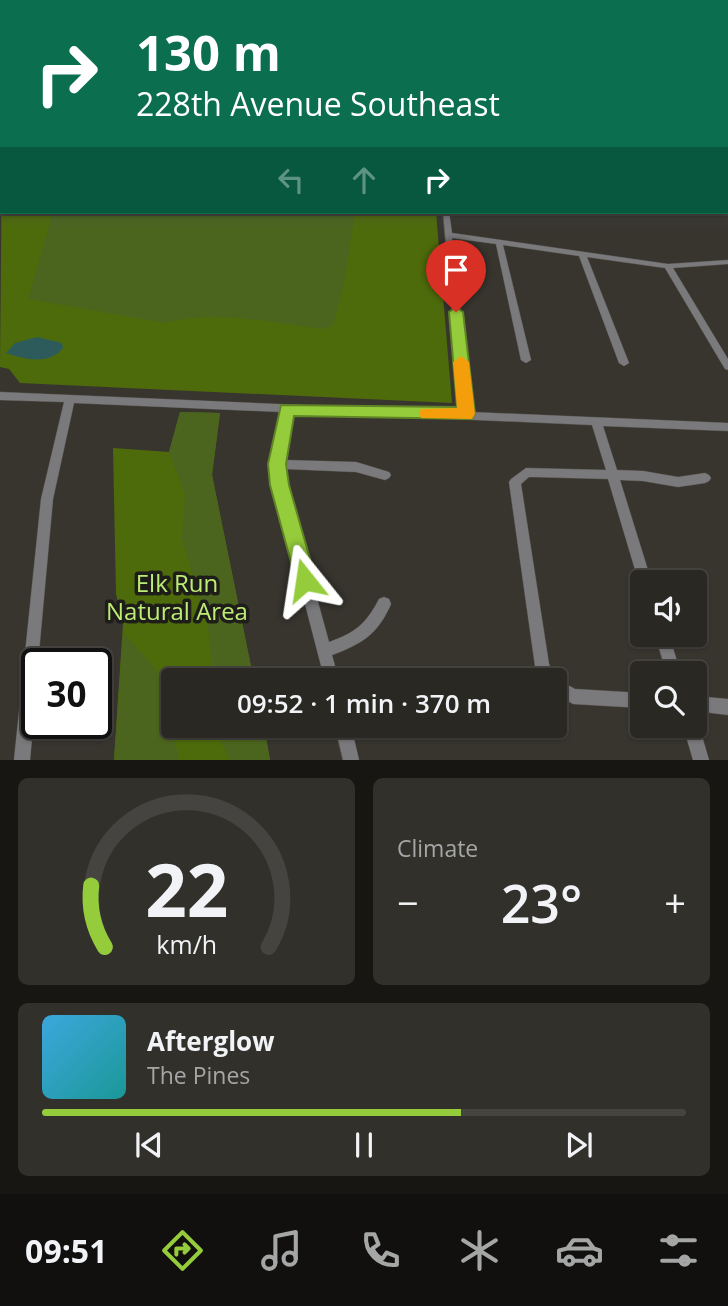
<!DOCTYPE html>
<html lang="en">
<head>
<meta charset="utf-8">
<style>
  body { margin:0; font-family:"Open Sans",sans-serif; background:#32302b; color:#f1f3f6; height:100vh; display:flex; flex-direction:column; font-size:26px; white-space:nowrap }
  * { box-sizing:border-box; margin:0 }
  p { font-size:23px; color:#a5a6a6 }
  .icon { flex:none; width:38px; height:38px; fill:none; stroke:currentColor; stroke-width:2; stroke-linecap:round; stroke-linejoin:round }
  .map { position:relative; height:760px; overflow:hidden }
  .details { display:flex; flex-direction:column; gap:18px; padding:18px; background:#171613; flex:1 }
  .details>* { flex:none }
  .banner { position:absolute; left:0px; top:0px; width:728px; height:214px; box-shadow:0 2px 5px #0004,0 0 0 2px #464441; background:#0b6e4f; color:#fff; overflow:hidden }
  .tools { position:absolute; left:630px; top:570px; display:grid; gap:14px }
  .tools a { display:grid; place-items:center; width:77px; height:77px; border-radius:7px; background:#2a2823; box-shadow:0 2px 5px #0004,0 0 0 2px #464441; font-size:35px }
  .speed { position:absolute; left:21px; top:648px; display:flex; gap:14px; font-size:35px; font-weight:700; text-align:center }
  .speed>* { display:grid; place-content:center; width:91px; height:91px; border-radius:50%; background:#2a2823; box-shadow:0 2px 5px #0004,0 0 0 2px #464441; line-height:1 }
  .speed .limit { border:4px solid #111; border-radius:10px; background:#fff; color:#111 }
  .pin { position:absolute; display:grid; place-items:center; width:60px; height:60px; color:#fff; margin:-72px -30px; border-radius:50% 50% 50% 0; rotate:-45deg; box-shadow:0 0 7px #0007 }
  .pin .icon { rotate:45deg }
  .me { position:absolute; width:77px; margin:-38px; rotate:345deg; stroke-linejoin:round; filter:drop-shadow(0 0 5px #0008) }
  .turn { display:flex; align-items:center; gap:24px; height:147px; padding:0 21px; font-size:32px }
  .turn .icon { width:91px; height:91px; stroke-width:2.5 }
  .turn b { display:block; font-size:49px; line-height:60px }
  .lanes { display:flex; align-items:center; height:66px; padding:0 21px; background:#0003; justify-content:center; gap:35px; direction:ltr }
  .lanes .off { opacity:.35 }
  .big { font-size:52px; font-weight:600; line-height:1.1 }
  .details .card { flex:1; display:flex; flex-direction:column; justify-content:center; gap:10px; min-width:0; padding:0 24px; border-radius:10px; background:#32302b }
  .details .dial { align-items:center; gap:0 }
  .dial svg { height:182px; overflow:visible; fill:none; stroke:#464441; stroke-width:7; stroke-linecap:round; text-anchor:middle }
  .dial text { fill:#f1f3f6; stroke:none }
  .song { display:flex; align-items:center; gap:21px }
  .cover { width:84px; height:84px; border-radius:10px; background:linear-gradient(135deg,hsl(200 70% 55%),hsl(180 70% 35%)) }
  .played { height:7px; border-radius:4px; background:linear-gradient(90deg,#95cc3b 65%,#464441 65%) }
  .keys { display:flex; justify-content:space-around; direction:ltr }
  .heat { display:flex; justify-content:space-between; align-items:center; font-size:38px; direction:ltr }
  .details .tiles { flex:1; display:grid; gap:18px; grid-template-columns:1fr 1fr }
  .card:last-child { grid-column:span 2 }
  .trip { position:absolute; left:161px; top:668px; width:406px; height:70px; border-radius:7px; background:#2a2823; box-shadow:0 2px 5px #0004,0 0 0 2px #464441; font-weight:600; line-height:70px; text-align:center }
  .menu { display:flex; height:112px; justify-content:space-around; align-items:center; background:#11100e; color:#a5a6a6 }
  .menu .icon { width:49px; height:49px }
  .menu .current { color:#95cc3b }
  .menu b { font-size:32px; color:#f1f3f6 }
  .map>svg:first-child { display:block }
</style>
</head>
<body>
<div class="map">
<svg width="728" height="760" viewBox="0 0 728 760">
  <rect width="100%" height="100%" fill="#38352f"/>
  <path fill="#4d6b0b" d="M2,146V212H436L452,403L20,383L9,369L0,367Z
    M180,412L220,413L212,475L254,681H173V726H264L270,760H114L123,624L116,594L113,448L169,452Z"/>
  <path fill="#4b651e" d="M53,212H355L344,285L333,325L324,329C272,323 216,309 166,323L28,299Z
    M180,412L220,413L212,475L254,681H214L208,627L182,539L185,495L169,452Z
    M123,632L160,674L164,684L179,760H114Z
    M219,726H264L270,760H230L220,740Z"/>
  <path fill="#2d5b5c" d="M37,337L62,343L63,348C49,365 26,360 6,353L15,343Z"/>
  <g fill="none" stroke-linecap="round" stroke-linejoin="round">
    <defs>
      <path id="minor" d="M726,144L728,145V149L726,148Z
        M726,187L728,188V192L726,191Z
        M726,200L728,201V205H726Z
        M443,212H449L452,233L668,264L728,260V264L673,268L728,359V370L725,369L665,268L587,257L629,363L624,366L619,363L579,256L503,245L531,360L526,363L521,360L496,244L452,238L471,412L728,423V431L603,426L617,470L643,471L678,477L705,473L709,475L711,478L709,481L705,483L678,487L643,481L620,480L652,583H642V588L639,583L608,479L534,477H529L521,484L549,664L557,679L575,689L642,693V708L573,704L555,694V681H542L535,666L509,482L511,479L526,468L606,470L592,425L291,412L284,445L285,460L356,462L389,472L391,475L389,478L385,480L356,472L285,469L286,485L329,642C355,633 366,624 379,599L384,597L389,599L391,604C378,634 362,644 332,655L339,681H325L274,485V467L271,464L274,461V445L281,412L74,403L53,499L38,663H37V683L30,760H14L41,499L64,402L0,400V392L461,412Z
        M661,212H667L668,214L663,215Z
        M655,635H669L681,674H667Z
        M695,696L728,699V715L695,711Z
        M695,720L699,726L709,760H693L683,726H695Z
        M335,726H351L359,760H343Z"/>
    </defs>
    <use href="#minor" stroke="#54514b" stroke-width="1"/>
    <use href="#minor" fill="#7a797c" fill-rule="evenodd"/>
  </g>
  <linearGradient id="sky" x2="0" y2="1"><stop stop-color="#1f1d1a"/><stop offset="0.53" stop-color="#4d5158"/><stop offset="1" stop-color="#4d5158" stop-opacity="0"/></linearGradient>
  <rect width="728" height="230" fill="url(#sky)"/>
  <path fill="#95cc3b" stroke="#618526" stroke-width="2" d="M456,307L463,312L475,414L472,419L294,416L286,464L289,485L316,580L313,588L305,591L298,588L270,485L268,464L281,405L457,407L449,312Z"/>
  <path fill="#f59e0b" d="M461,356L469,362L475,414L472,419L421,418L419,413L421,409L457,408L453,362Z"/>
  <g text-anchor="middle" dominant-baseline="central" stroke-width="7" stroke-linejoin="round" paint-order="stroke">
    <g font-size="24" fill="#bdec74" stroke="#1e1d1a">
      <text x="177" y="582">Elk Run<tspan x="177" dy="28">Natural Area</tspan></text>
    </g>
  </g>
</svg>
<div class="tools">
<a><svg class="icon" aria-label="sound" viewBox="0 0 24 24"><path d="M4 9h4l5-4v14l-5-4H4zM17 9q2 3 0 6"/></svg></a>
<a><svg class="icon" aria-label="search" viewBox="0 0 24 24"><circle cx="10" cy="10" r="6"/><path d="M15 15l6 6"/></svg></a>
</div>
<div class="speed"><div class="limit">30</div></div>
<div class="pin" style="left:456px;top:312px;background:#d93025"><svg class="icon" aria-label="arrive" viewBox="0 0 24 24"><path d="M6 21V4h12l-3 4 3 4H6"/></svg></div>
<svg class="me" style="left:305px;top:580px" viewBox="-20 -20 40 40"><path d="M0-17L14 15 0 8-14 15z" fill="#95cc3b" stroke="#fff" stroke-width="4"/></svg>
<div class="trip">09:52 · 1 min · 370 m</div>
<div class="banner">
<div class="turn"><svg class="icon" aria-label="right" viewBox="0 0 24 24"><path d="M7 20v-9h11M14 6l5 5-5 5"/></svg><div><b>130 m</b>228th Avenue Southeast</div></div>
<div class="lanes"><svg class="icon off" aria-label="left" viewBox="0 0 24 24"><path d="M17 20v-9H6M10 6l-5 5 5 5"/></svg><svg class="icon off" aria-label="ahead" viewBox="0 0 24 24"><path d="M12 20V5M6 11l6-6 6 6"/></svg><svg class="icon" aria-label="right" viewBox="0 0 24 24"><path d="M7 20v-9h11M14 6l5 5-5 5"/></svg></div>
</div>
</div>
<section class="details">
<div class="tiles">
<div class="card dial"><svg viewBox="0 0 100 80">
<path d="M14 69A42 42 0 1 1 86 69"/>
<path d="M14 69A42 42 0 0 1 8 42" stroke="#95cc3b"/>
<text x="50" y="56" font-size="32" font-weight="700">22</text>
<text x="50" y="72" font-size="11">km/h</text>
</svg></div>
<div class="card"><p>Climate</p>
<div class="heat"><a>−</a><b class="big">23°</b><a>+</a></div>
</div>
<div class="card">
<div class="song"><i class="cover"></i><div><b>Afterglow</b><p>The Pines</p></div></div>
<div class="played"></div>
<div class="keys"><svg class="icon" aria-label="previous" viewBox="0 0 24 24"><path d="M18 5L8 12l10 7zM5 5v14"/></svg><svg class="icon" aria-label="pause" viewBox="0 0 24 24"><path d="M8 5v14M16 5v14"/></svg><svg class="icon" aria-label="next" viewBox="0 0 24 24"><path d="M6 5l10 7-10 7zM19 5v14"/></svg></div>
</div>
</div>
</section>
<nav class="menu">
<b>09:51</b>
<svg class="icon current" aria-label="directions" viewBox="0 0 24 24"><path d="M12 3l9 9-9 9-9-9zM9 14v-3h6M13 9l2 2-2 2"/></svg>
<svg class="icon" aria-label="music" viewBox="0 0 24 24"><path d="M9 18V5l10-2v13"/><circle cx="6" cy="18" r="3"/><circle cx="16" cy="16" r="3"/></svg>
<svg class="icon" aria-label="phone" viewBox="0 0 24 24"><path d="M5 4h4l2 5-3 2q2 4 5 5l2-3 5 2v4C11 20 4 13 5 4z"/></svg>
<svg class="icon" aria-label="climate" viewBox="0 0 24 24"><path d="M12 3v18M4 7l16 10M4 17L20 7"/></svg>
<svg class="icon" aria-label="car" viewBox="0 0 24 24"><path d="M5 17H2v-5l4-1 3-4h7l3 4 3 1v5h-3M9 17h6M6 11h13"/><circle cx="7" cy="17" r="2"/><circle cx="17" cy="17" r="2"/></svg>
<svg class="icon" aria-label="filters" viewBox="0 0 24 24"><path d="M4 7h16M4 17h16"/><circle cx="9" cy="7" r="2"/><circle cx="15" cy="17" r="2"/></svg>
</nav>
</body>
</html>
